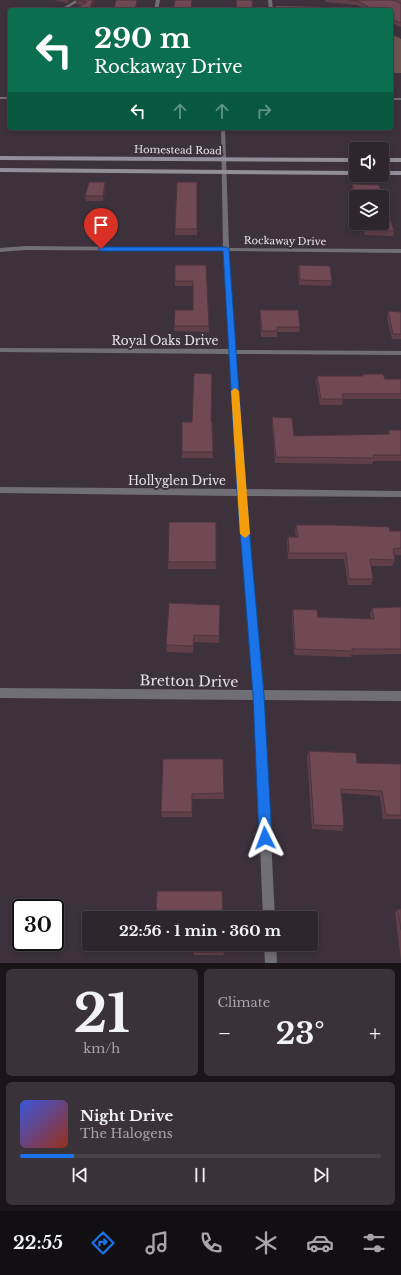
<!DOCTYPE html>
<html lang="en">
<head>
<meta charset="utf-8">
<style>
  body { margin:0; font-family:"Libre Baskerville",serif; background:#3a3239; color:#f1f3f6; height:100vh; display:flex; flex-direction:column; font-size:15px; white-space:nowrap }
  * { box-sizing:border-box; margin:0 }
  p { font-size:13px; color:#a7a5aa }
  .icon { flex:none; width:22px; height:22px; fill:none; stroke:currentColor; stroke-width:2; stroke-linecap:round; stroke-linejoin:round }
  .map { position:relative; height:963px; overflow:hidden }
  .details { display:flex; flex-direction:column; gap:6px; padding:6px; background:#191519; flex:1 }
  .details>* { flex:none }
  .guide { position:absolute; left:8px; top:8px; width:385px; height:122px; border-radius:4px; box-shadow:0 2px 6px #0003,0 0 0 1px #494349; background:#0b6e4f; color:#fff; overflow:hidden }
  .tools { position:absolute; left:349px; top:142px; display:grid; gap:8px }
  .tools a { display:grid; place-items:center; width:40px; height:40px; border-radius:4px; background:#2e262d; box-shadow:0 2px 6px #0003,0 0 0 1px #494349; font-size:20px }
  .speed { position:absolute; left:12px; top:899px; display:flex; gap:8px; font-size:20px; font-weight:700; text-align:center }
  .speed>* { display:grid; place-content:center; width:52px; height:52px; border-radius:50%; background:#2e262d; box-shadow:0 2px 6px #0003,0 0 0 1px #494349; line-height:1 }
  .speed .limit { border:2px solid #111; border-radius:6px; background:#fff; color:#111 }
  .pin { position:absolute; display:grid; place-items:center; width:34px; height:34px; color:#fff; margin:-41px -17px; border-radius:50% 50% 50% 0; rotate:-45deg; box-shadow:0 0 4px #0007 }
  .pin .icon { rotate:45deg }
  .me { position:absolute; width:44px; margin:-22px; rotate:357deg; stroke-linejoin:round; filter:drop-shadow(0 0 3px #0008) }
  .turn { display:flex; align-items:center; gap:14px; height:84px; padding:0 20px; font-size:18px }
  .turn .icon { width:52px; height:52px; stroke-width:2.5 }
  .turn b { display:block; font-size:28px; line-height:34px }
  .lanes { display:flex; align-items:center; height:38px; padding:0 20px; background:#0003; justify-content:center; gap:20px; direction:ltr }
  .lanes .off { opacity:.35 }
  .big { font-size:30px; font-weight:800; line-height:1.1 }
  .details .tile { flex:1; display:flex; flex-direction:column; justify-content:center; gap:6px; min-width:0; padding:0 14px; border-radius:6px; background:#3a3239 }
  .details .dial { align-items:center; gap:0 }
  .dial b { font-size:52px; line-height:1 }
  .song { display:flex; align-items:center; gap:12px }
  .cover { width:48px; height:48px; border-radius:6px; background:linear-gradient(135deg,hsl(230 70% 55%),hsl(10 70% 35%)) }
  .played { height:4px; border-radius:2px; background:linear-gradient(90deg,#1a73e8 15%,#494349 15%) }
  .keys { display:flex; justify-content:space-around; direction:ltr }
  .heat { display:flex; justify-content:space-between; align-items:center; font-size:22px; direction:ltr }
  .details .tiles { flex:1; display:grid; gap:6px; grid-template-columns:1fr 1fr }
  .tile:last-child { grid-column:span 2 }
  .trip { position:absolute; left:82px; top:911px; width:236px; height:40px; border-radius:4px; background:#2e262d; box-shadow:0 2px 6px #0003,0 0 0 1px #494349; font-weight:800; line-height:40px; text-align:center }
  .tabs { display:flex; height:64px; justify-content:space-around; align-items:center; background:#120f12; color:#a7a5aa }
  .tabs .icon { width:28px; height:28px }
  .tabs .active { color:#1a73e8 }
  .tabs b { font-size:18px; color:#f1f3f6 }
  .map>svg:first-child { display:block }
</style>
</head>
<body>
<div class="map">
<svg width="401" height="963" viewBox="0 0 401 963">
  <rect width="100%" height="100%" fill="#3d323c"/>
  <path fill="#6f5550" d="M276,6L323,7L339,10H276Z
    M391,34L401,39V73H391Z"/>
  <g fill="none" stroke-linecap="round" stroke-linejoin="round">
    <path fill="#706f75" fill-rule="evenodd" d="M76,0H81L64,10H59Z
      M156,0H160L158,10H154Z
      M268,0H272L273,10H269Z
      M0,97H10V99H0Z
      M391,98H401V100H391Z
      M221,128H225L229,248L401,249V253L229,251L236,350L401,351V355L236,354L245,489L401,491V497L245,496L264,690L401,691V701L264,700L275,918H263L254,700L0,698V688L254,690L237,496L0,493V487L237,489L229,354L0,352V348L229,349L223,251L26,250L0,252V248L26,246L223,248Z
      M264,944H276L277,963H265Z"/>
    <path fill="#918e99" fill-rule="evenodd" d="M0,156L356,158V162L0,160Z
      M382,158H401V162H382Z
      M0,168L356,171V175L0,172Z
      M382,171H401V175H382Z"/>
  </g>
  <path fill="#603f49" d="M53,0H73L68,3Z
    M76,0H96L91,10H74L81,5L76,4Z
    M318,0H392L401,3L394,0H401V27L391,23V10H367L357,5L325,2V0Z
    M197,182V235H175V229Z
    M352,184L379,185L394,231L393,236L365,235L362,223H382V197H356V204L352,189Z
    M106,187L103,201H86L85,196Z
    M206,265L209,332L174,331V326L193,310V286H175V281Z
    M299,265L332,281L331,286L299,285L298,271Z
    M260,310L300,327L299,332H277V337H261L260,316Z
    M388,311L401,312V339H392L387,317Z
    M363,374L385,379H401V399H343L342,405H320L316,381L317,376H363Z
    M272,417L294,436L387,435L389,430H401V461H373L372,464L275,463L272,424Z
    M211,422L213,458H182V452Z
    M296,525L390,531H401V555H394L395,560L392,566H371L373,579L371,585H348L344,559H288L287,543L288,537H296L295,531Z
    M168,562H216V569H168Z
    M220,605L219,643L194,642L193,653L167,652L166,645Z
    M401,607V654L351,655V657L294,655L292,615L293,609L318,617L371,619L370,614L372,608Z
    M309,751L357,763L401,764V819H383L380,796L341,793L344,826L342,831L312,829L307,756Z
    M163,759L224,793V799H192V817H162L161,812Z
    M398,909H401V961L395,912Z
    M156,944H224V953L223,955H194L193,947H156Z"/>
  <path fill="#4e333c" d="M68,0H73L68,3Z
    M93,0H96L91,10H89Z
    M137,0H138L136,10H135Z
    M105,182L106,187L103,201V196Z"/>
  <path fill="#704955" stroke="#4e333c" d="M76,0H93L89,10H74L87,2Z
    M116,0H137L135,10H114Z
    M175,0H192L191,10H173Z
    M236,0H252L253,10H237Z
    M348,0H392L401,3V23L391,19V10H374L358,1Z
    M89,182H105L103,196H85Z
    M177,182H197V229H175Z
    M352,184L379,185L394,231L366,230L364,223H382V197H356Z
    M175,265H206L209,326H174L175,310H193V281H175Z
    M299,265L330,266L332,281L300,280Z
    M260,310H298L300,327H277V331H262Z
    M388,311L401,312V334H393Z
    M194,373L212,374L211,422H212L213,452H182V422H192Z
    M363,374H383L385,379H401V394H342L343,399H321L317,376H363Z
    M272,417L292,418L294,436L390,434L389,430H401V455H373L374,458L276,457Z
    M169,522H216V562H168Z
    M296,525H332L389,527L390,531H401V548L393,549L395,560L370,559L373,579H349L346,553H289L288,537H298Z
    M169,603L220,605L219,636L194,635L193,646L166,645Z
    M401,607V649H352L353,651L295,649L293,609L317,610L318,617L374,619L372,608Z
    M309,751L356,753L357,763L401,764V815H386L382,791L341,789L344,826L314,825Z
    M163,759H223L224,793L192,794V812H161Z
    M157,891H222L223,918H156Z
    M398,909H401V930Z
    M193,944H224V953L194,952Z"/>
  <path fill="#1a73e8" stroke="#114b97" d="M99,247H226L229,249L246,492L264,695L272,838L270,843L265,845L261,843L259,838L253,695L237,492L223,251H101L99,250Z"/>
  <path fill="#f59e0b" d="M235,388L239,391L250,534L245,538L240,534L231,391Z"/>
  <g text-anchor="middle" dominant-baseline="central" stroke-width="4" stroke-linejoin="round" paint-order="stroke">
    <g font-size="10" fill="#e8e0e7" stroke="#3d323c">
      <text transform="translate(178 150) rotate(1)">Homestead Road</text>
      <text transform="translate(285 241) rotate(1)">Rockaway Drive</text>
    </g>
    <g font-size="12" fill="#e8e0e7" stroke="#3d323c">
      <text x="165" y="340">Royal Oaks Drive</text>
      <text x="177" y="480">Hollyglen Drive</text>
    </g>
    <g font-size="14" fill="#e8e0e7" stroke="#3d323c">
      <text transform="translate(189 681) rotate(1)">Bretton Drive</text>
    </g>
  </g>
</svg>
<div class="tools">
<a><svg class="icon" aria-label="sound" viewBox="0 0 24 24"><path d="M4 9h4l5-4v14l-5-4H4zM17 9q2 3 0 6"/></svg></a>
<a><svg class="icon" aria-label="layers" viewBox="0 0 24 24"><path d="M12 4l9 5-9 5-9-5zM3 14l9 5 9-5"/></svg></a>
</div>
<div class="speed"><div class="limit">30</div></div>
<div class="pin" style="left:101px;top:249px;background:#d93025"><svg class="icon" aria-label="arrive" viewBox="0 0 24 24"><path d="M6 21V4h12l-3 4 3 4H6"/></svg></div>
<svg class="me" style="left:265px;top:838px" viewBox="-20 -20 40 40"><path d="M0-17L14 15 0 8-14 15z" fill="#1a73e8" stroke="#fff" stroke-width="4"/></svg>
<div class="trip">22:56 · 1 min · 360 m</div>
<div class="guide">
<div class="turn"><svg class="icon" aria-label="left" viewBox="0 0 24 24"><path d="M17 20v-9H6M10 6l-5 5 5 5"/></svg><div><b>290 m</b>Rockaway Drive</div></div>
<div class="lanes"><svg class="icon" aria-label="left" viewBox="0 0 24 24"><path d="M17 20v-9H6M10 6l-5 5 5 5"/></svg><svg class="icon off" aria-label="ahead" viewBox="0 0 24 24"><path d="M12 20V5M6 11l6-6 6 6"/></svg><svg class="icon off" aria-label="ahead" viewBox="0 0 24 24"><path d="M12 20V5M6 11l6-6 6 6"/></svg><svg class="icon off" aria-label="right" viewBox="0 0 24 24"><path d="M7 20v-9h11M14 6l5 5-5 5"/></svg></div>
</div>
</div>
<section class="details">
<div class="tiles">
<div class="tile dial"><b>21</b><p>km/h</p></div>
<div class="tile"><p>Climate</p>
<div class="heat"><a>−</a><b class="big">23°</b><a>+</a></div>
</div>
<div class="tile">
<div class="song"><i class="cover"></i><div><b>Night Drive</b><p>The Halogens</p></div></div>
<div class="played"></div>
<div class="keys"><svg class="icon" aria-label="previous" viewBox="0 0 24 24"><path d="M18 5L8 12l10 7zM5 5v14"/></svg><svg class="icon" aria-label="pause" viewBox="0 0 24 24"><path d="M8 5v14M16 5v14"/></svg><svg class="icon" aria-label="next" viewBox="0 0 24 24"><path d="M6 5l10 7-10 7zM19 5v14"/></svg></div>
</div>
</div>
</section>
<nav class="tabs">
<b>22:55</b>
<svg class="icon active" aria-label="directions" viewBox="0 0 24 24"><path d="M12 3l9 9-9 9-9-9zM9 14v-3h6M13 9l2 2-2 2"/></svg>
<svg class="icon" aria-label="music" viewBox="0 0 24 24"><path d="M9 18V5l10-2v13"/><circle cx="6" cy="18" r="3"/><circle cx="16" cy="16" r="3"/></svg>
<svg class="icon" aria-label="phone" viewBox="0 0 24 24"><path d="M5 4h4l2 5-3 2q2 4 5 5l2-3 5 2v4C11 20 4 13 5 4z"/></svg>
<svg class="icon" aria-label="climate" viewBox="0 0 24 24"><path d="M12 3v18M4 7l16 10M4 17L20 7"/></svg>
<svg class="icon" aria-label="car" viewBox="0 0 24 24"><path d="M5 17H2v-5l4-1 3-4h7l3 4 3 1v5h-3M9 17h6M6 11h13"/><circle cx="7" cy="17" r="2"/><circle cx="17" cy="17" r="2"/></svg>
<svg class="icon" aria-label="filters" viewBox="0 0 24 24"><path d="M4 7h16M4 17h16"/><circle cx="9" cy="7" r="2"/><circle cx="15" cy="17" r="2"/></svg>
</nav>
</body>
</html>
